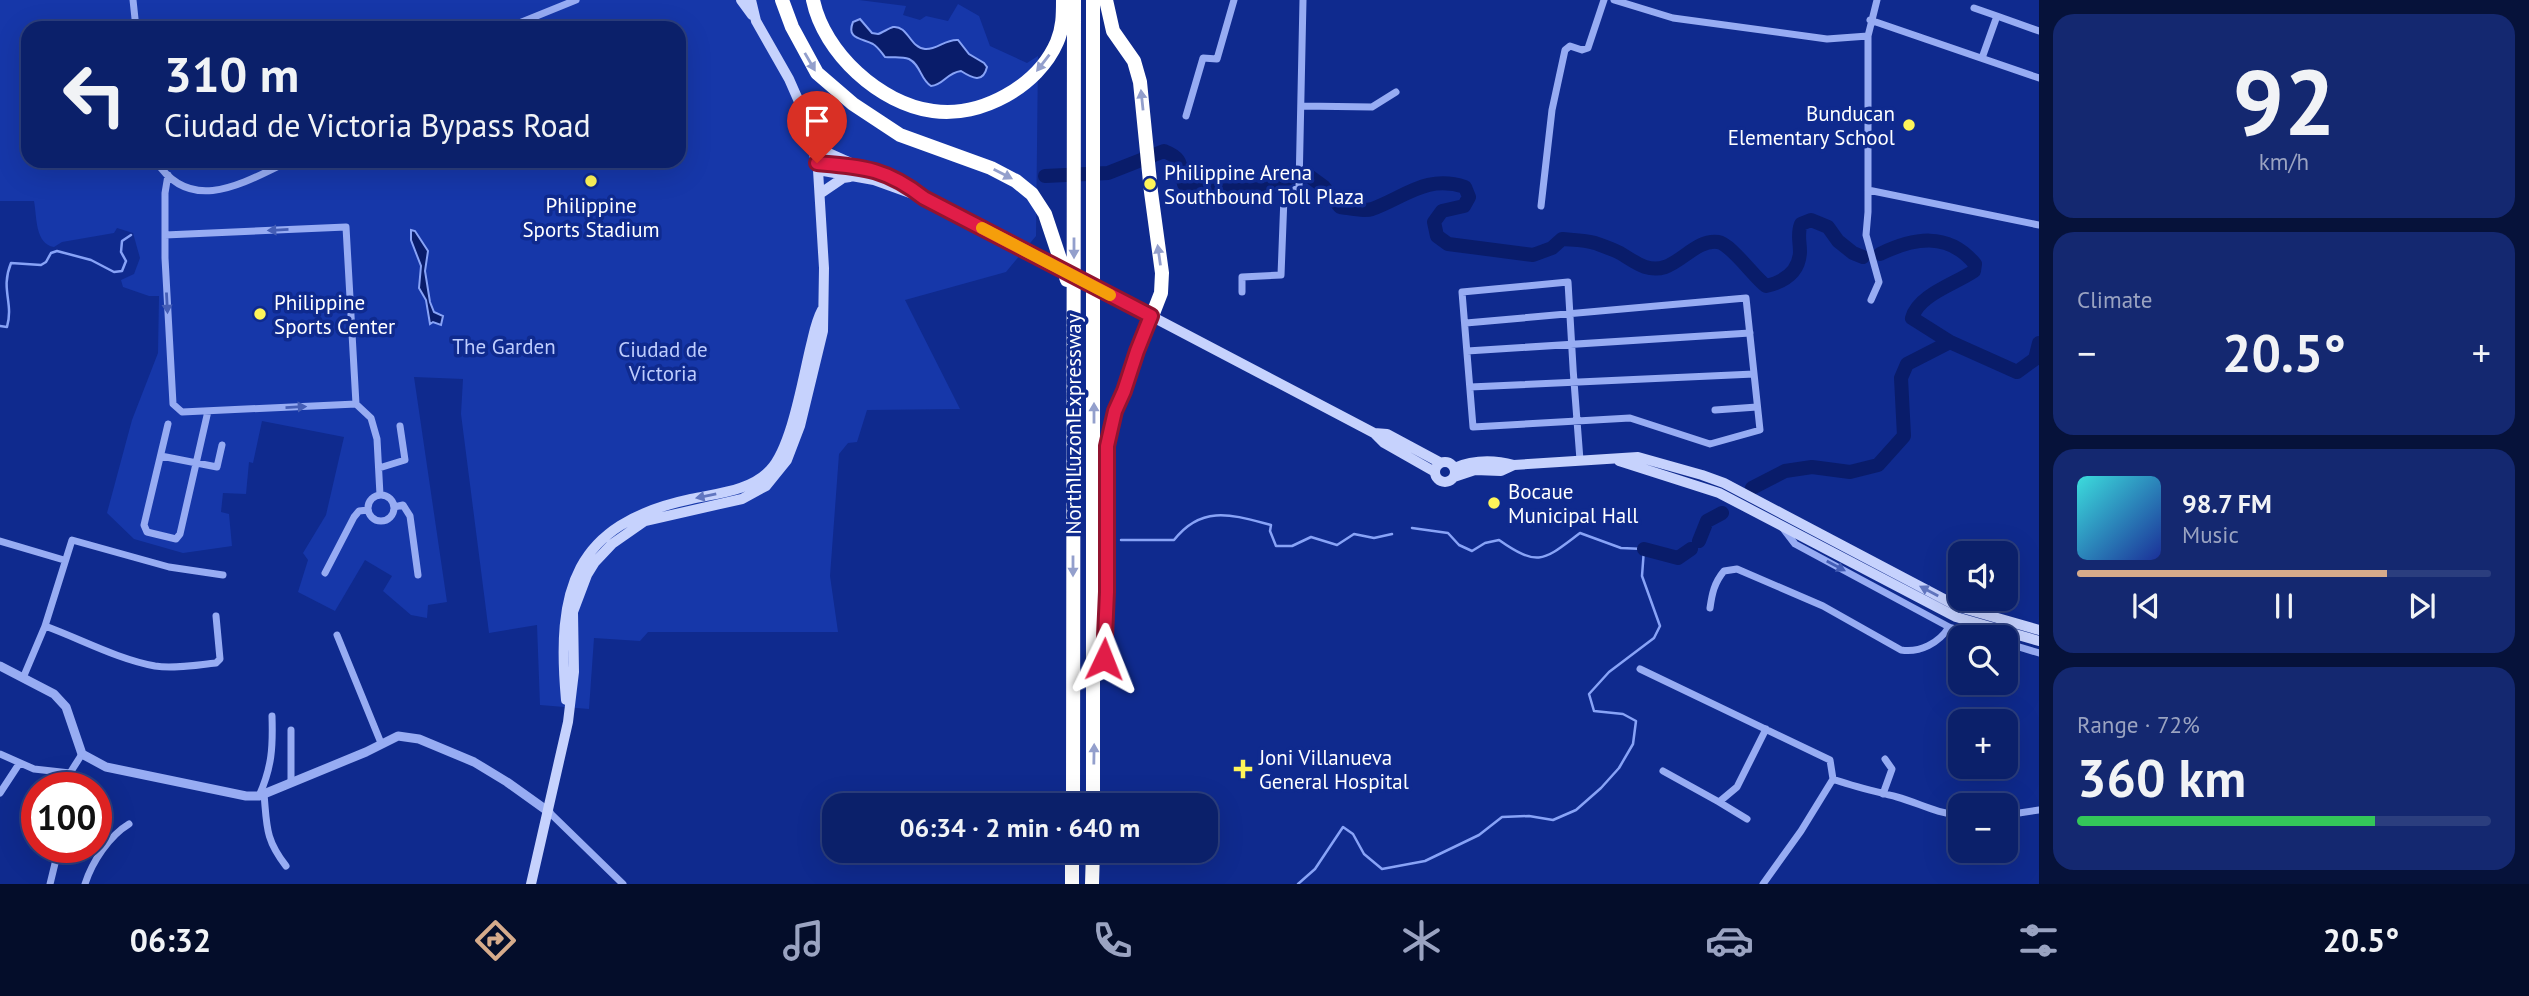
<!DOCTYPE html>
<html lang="en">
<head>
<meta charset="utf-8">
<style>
  body { margin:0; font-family:"PT Sans",sans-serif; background:#142870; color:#f1f3f6; height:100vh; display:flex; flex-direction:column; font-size:26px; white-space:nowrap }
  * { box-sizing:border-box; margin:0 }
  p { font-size:23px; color:#9aa3c1 }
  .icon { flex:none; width:38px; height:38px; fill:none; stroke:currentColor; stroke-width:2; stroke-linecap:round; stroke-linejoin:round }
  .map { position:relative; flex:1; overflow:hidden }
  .details { display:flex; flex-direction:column; gap:14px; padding:14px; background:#06123a; width:490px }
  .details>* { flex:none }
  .banner { position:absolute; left:21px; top:21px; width:665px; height:147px; border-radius:21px; box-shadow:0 7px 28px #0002,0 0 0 2px #2b3e7e; background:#0b206a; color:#f1f3f6; overflow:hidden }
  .fabs { position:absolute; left:1948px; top:541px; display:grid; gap:14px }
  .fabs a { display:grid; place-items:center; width:70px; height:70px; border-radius:14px; background:#0b206a; box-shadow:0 7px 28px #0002,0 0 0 2px #2b3e7e; font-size:35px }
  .speed { position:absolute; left:21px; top:772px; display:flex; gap:14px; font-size:35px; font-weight:700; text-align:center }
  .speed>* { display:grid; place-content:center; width:91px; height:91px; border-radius:50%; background:#0b206a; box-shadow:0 7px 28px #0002,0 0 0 2px #2b3e7e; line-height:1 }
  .speed .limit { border:10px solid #d22; background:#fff; color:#111 }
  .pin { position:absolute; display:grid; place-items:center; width:60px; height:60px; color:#fff; margin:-72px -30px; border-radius:50% 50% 50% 0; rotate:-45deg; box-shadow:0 0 7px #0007 }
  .pin .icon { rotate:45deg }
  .me { position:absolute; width:77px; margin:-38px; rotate:2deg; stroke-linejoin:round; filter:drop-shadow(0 0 5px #0008) }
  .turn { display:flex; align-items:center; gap:24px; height:147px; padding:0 28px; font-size:32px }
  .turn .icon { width:91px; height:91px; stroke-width:2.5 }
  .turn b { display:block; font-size:49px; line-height:60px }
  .big { font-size:52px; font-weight:700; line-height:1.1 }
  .details .tile { flex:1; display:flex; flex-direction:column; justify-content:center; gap:10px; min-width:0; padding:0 24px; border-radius:21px; background:#142870 }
  .details .dial { align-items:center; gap:0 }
  .dial b { font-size:91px; line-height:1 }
  .song { display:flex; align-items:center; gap:21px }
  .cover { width:84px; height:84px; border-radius:10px; background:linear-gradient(135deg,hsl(180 70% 55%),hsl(230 70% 35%)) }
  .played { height:7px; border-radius:4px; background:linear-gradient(90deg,#d6ab8b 75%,#2b3e7e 75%) }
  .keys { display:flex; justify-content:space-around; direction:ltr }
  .heat { display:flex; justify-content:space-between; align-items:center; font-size:38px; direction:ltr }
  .charge { height:10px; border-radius:5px; background:linear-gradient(90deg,#34c759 72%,#2b3e7e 0) }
  .trip { position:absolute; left:822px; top:793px; width:396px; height:70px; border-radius:21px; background:#0b206a; box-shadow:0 7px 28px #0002,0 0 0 2px #2b3e7e; font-weight:700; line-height:70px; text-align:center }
  .menu { display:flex; height:112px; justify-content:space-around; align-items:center; background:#040d2a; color:#9aa3c1 }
  .menu .icon { width:49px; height:49px }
  .menu .active { color:#d6ab8b }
  .menu b { font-size:32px; color:#f1f3f6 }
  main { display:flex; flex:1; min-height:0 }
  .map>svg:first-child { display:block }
</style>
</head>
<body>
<main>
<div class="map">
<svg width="2039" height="884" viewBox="0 0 2039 884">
  <rect width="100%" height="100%" fill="#0f2a8e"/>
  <path fill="#1637a9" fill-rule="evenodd" d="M0,0H859L906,6L903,15L920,20L926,16L948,21L958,4L979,16L990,46L1027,63L1038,56L1036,236L1006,272L905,300L960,409L867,410L857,442L848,443L839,454L830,576L838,632H648L640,641L594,638L589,709L540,705L537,625L489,633L461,414L463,379L414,377L447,602L428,605L427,618L411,615L383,591L392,576L365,560L335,611L298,592L308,560L303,553L326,515L344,437L262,421L253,463L249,462L246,494L223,493L221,512L229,514L232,546L183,553L134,539L107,513L132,420L158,353L159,296H149L123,287L121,280L134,274L140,258L133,233L117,228L114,233L62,242L54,247C35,244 37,217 34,201H0ZM28,28H679V161H28Z"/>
  <path fill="#091c6a" stroke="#88a3f7" stroke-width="2" d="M860,19L872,33L878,34C882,33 889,28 893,27C908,25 910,48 925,49C937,50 945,39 958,40L969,54L984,63L987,67C983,84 972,78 961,71C946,73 944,85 931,86C920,79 921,65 909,59C901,56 893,58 885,57C881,52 878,47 873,44C861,38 846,39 853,22Z
    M411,230L415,231L428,251L425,271L430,302L434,312L443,316L441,325L433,322L430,324L426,300L419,288L421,266L411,240Z"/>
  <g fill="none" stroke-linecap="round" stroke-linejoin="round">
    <path stroke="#88a3f7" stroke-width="2.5" d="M0,326L7,327C14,302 0,290 11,263L41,265L46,262L51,253L57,251L91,260L114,272L122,271L126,261L121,252L122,241L131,235
      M1121,540H1174C1202,504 1233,515 1271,525L1270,531L1276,546H1292L1311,537L1337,545L1354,534L1374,538L1392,534
      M1298,884L1315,869L1343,827L1353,834L1364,854L1382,869L1425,861L1479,835L1502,817L1529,816L1553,820L1576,810L1601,788L1619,768L1633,744L1636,721L1623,714L1594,711L1589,694L1609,672L1654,638L1660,626L1642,576L1644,549L1621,548L1580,533C1544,560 1539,568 1499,540L1485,543L1472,551L1459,545L1448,533L1412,528"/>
    <path stroke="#091c6a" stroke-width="14" d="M1045,176L1108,173L1164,151C1184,159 1179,165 1184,184L1204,191L1268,189L1291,177L1309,176L1324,187L1340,207C1349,208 1363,212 1372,209C1405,197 1427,174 1465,187L1469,197L1464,206L1442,211L1434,222L1437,236L1448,244L1533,255L1552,248L1562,239C1573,240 1585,240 1595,243C1603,246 1612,249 1620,253C1634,261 1647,273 1665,267C1683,261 1698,239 1718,242C1731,244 1753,276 1766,286C1783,282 1799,273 1800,252C1800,241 1797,234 1801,224L1811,220L1828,227L1838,241L1853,253L1863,257
      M1880,254C1913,238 1948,231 1975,264L1974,271C1955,284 1918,295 1912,318L1950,342L2017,372L2035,359L2039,343
      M1752,488L1785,471L1812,467L1850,472L1878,465L1904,436L1901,378L1907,364L1950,342
      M1699,541L1707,521L1722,513
      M1644,549L1678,558L1691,549"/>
    <path stroke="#97acf3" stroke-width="7" d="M133,0L136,28
      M1614,0L1673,18L1827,39L1868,36
      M1974,8L1997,16L1982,58
      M1997,16L2039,31
      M1870,20L2039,78
      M507,28L576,0
      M1302,106L1372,107L1396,92
      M1186,116L1203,58L1217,59L1234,0
      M156,161C191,216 245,182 289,161
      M1868,190L2039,225
      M1541,206L1552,110L1565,50L1570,46L1582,50L1588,48L1604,0
      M165,235L346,227L356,404L182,412L173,404L165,258V193L168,175
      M1242,292V277L1281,275L1284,197L1299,187L1303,0
      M1871,300L1879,282L1866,235L1868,212V36L1877,0
      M1466,323L1746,298L1760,430L1710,444L1630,418L1473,427L1462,292L1568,282C1571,342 1575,401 1580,460
      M1467,351L1750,333
      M1470,387L1754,374
      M356,404L371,418L377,439L380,495
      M1715,410L1757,407
      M168,424L144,525L147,532L176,539L180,534L208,411
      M161,456L217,467L222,445
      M379,468L405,460L400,426
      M368 508a13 13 0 1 1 26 0a13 13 0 1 1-26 0Z
      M394,507L403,505L410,516L418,575
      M1782,527L1795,544L1949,627L1984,637
      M0,541L64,560
      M325,573L354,517L359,511L368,510
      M1710,608C1712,594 1714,583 1724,571L1737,569L1823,606L1901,650C1920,653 1939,643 1949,627
      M45,626C81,639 117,659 155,666C174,669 196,665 216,663L220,659L216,616
      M337,635L381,743
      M2006,643L2039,653
      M1640,669L1830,760L1833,779L1801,831L1763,884
      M23,678L45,626L72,540L169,567L223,575
      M0,754L34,769L70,773
      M1663,771L1719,802L1747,819
      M1833,779C1854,787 1875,791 1897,797C1919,803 1937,814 1960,815
      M291,783V730
      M69,788L70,773L82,754
      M0,793L19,764
      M264,794C267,826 265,839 286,866
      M1883,794L1892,769L1885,759
      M259,796C272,767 273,747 272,716
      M1719,802L1737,787L1766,729
      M549,812L623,884
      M2006,815L2039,810
      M50,884L59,847
      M85,884C92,862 109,836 129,824"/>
    <path stroke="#97acf3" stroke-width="9" d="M0,666L54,694L66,707L82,754L106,767L246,796H259L366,752L398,736L419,739L474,762L507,782L549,812"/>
    <path stroke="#c6d2fd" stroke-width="10" d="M741,0L752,15
      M813,146L849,162
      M820,163C860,166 886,167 919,194
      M818,170L874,180L924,198L1038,257
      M821,193L843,178L850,177
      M1130,305L1374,433L1384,443L1435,472
      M1374,433L1387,434L1441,463
      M1619,461L1719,493L1956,617L2039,641
      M1435 472a10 10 0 1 1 20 0a10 10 0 1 1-20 0Z
      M1454,468C1473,460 1495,460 1514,465L1638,457L1702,475L1724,483L1959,607L2039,630
      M1454,477L1475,470L1501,471L1514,465
      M566,700C556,590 573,524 691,499C718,493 750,491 770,470C792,447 803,377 811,345C814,333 816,321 822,310
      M531,884L568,722L574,672L573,612L587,575L595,562L612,544L645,521L742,499L766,486L787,460L800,426L823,331L824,268L818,170L804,113L789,79L756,21L751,0"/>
    <path stroke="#fff" stroke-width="14" d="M782,0L792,27L817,73L853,104L900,135L991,168L1016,181L1032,194L1045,214L1067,280
      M813,0C824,53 880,104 933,111C981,118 1038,86 1057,42C1063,28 1063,15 1063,0
      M1102,666L1107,592V446L1115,411L1161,293L1162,273L1151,192L1140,82L1134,61L1113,31L1106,0
      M1073,805L1074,0
      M1093,805V0
      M1072,884V850
      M1092,884L1093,850"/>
    <path stroke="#c6d2fd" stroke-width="10" d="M1038,257L1130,305"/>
  </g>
  <defs><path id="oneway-solid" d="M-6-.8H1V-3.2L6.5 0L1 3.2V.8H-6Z" transform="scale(1.75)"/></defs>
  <g fill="#939fcc">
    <use href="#oneway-solid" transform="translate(810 62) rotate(60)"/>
    <use href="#oneway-solid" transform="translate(1043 63) rotate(128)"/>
    <use href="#oneway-solid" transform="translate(1142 100) rotate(-96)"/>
    <use href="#oneway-solid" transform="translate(1003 174) rotate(27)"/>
    <use href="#oneway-solid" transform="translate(1074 248) rotate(90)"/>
    <use href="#oneway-solid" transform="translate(1159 255) rotate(-98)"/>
    <use href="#oneway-solid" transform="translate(1094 413) rotate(-90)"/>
    <use href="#oneway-solid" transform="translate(1073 566) rotate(90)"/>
    <use href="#oneway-solid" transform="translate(1094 754) rotate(-89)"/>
  </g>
  <g fill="#455eb6">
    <use href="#oneway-solid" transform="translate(278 230) rotate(177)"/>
    <use href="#oneway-solid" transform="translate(167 303) rotate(87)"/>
    <use href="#oneway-solid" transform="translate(296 407) rotate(-3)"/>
    <use href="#oneway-solid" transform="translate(1836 566) rotate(28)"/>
  </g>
  <g fill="#6176c0">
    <use href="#oneway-solid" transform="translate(706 496) rotate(168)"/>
    <use href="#oneway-solid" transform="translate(1929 591) rotate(-152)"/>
  </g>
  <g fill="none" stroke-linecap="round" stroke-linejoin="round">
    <defs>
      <path id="route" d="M817,163C863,167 886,168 924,198L1151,316L1137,351L1124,391L1115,411L1107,446V592L1104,659"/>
    </defs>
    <use href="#route" stroke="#92132f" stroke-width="18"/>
    <use href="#route" stroke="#e11d48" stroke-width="12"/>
    <path stroke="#f59e0b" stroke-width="12" d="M982,228L1110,295"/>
  </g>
  <g fill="#fff559" stroke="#0f2a8e" stroke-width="2.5">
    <circle cx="1909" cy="125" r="7"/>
    <circle cx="591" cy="181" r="7"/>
    <circle cx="1150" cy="184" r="7"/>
    <circle cx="260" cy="314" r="7"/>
    <circle cx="1494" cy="503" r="7"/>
    <path d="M1239.5 758.5h7v7h7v7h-7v7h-7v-7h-7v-7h7z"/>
  </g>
  <g text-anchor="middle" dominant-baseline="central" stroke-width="7" stroke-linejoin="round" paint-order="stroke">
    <g font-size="21" fill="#fff" stroke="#0f2a8e" text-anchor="start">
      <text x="1895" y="113" text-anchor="end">Bunducan<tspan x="1895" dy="24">Elementary School</tspan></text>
      <text x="1164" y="172">Philippine Arena<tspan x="1164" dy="24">Southbound Toll Plaza</tspan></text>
      <text x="591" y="205" text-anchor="middle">Philippine<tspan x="591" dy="24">Sports Stadium</tspan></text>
      <text x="274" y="302">Philippine<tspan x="274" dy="24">Sports Center</tspan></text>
      <text x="1508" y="491">Bocaue<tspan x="1508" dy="24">Municipal Hall</tspan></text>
      <text x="1259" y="757">Joni Villanueva<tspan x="1259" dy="24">General Hospital</tspan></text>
    </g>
    <g font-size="21" fill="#becdfe" stroke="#0f2a8e">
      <text x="504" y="346">The Garden</text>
      <text x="663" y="349">Ciudad de<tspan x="663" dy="24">Victoria</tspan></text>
    </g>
    <g font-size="21" fill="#fff" stroke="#0f2a8e">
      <text transform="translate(1073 424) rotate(-90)">North Luzon Expressway</text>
    </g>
  </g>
</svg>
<div class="fabs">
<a><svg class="icon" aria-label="sound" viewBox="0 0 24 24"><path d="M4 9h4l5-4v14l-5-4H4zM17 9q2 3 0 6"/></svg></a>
<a><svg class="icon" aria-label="search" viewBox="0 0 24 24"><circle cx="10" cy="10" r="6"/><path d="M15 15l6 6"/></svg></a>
<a>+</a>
<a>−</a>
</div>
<div class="speed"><div class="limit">100</div></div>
<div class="pin" style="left:817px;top:163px;background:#d93025"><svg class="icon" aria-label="arrive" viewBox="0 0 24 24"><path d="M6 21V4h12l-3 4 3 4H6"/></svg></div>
<svg class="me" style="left:1104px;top:659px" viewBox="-20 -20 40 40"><path d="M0-17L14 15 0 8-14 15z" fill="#e11d48" stroke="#fff" stroke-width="4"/></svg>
<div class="trip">06:34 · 2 min · 640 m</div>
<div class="banner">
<div class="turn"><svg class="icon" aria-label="left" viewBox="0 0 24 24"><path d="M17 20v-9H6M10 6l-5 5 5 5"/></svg><div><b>310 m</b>Ciudad de Victoria Bypass Road</div></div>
</div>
</div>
<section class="details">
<div class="tile dial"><b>92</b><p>km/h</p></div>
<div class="tile"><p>Climate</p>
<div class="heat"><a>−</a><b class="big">20.5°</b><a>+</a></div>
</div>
<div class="tile">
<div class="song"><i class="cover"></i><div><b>98.7 FM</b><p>Music</p></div></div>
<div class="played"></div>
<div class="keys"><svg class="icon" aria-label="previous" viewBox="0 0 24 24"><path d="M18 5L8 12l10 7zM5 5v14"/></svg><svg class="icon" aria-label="pause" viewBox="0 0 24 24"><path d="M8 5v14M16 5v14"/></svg><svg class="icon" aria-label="next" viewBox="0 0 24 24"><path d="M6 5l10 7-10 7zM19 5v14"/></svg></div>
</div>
<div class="tile"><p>Range · 72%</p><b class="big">360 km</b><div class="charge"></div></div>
</section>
</main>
<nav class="menu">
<b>06:32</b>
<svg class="icon active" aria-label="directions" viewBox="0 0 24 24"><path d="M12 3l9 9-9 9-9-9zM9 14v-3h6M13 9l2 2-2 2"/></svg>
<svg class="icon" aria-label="music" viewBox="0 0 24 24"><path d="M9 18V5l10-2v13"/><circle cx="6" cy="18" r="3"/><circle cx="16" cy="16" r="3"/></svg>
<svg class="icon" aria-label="phone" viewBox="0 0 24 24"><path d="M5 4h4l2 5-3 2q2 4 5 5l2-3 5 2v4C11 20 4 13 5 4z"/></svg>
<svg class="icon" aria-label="climate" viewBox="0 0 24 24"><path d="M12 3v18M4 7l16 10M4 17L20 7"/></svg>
<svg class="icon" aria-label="car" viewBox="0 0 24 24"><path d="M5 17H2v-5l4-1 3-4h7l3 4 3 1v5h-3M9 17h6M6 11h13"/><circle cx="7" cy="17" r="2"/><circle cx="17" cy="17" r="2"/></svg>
<svg class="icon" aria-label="filters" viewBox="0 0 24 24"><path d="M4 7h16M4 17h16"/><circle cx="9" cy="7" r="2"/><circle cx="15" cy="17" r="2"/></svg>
<b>20.5°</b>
</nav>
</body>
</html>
